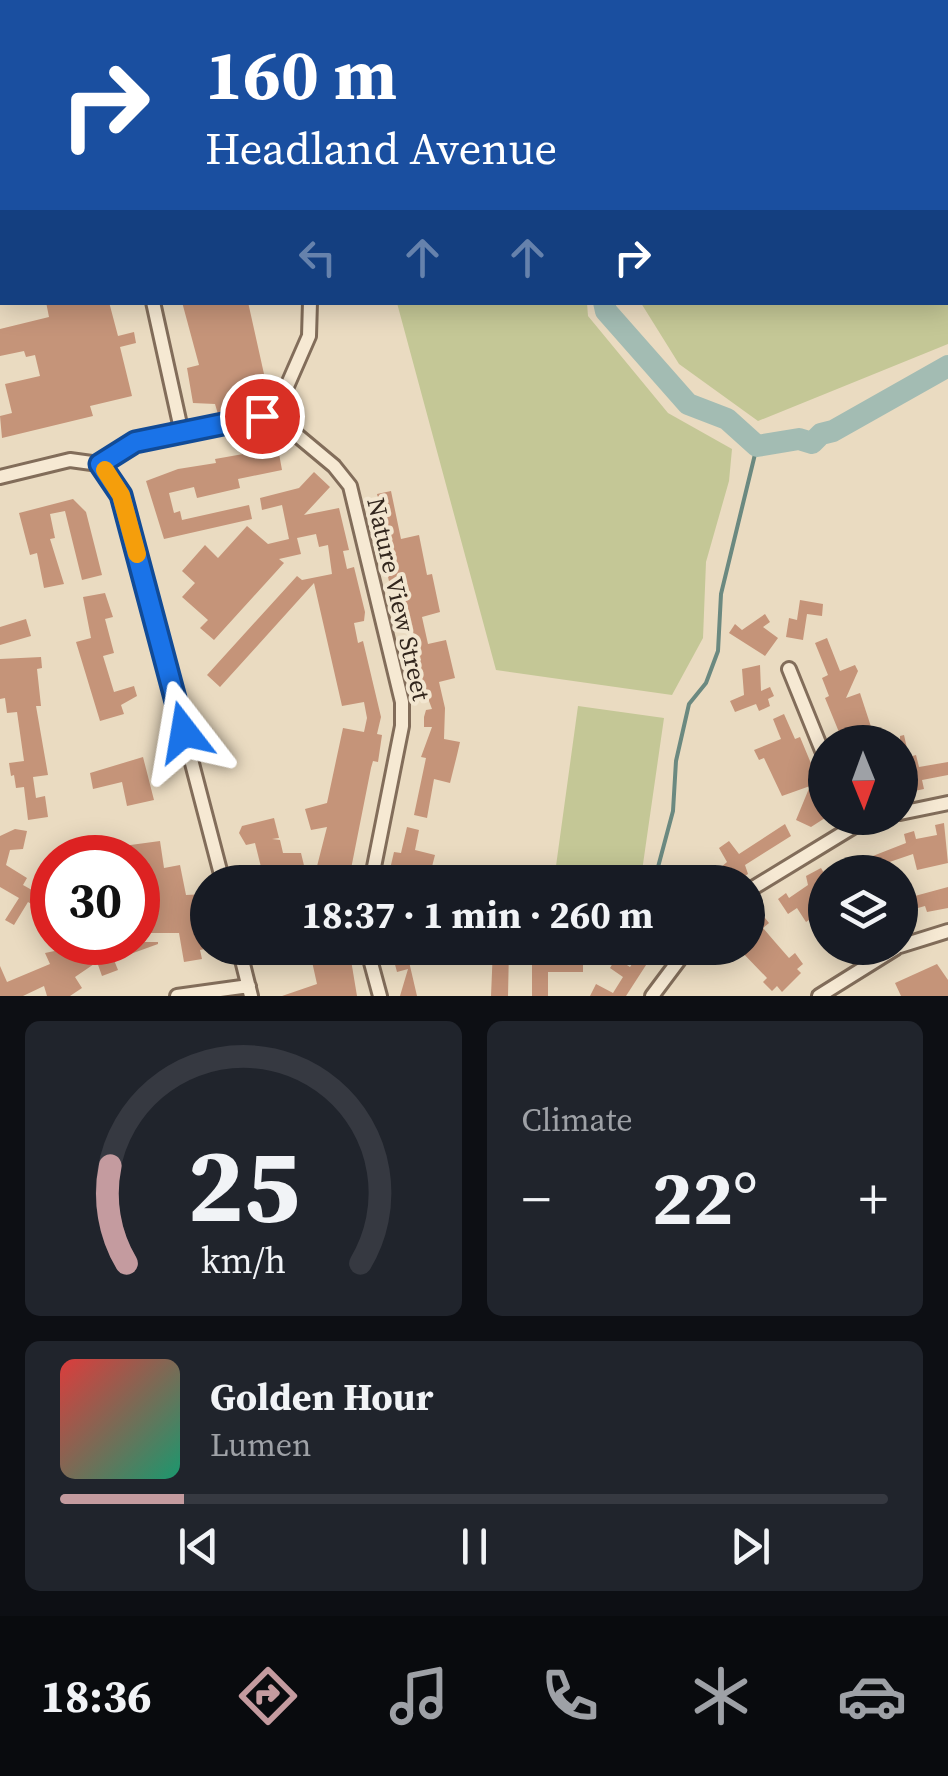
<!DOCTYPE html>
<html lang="en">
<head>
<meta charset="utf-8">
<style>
  body { margin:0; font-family:"Source Serif 4",serif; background:#20242c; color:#f1f3f6; height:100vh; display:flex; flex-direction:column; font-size:38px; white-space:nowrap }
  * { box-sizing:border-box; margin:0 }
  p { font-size:32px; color:#9ea1a6 }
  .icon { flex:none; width:55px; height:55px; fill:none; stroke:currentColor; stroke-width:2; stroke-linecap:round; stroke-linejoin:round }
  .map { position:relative; height:996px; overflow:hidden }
  .drawer { display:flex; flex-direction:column; gap:25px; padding:25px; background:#0d0f14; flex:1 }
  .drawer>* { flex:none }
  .hud { position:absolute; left:0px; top:0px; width:950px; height:305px; box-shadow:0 5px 25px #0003; background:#1a4fa0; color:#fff; overflow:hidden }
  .needle { width:65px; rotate:179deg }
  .tools { position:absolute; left:808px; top:725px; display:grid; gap:20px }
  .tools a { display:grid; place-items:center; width:110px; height:110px; border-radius:50%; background:#171b24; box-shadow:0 5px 25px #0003; font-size:50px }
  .speed { position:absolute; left:30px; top:835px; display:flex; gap:20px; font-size:50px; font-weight:700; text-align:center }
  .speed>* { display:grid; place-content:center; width:130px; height:130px; border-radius:50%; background:#171b24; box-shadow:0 5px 25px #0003; line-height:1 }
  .speed .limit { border:15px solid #d22; background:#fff; color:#111 }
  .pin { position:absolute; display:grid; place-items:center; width:85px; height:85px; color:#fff; margin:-42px; border:5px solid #fff; border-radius:50%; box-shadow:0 2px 10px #0007 }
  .me { position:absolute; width:110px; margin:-55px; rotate:346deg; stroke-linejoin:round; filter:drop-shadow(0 0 8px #0008) }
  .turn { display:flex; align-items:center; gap:35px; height:210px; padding:0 40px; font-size:45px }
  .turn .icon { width:130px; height:130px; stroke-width:2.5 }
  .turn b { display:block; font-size:70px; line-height:85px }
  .lanes { display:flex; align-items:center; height:95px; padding:0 40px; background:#0003; justify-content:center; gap:50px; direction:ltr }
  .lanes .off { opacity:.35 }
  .big { font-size:75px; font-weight:700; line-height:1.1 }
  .drawer .widget { flex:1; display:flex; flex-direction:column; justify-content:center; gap:15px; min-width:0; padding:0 35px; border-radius:15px; background:#20242c }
  .drawer .dial { align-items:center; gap:0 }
  .dial svg { height:260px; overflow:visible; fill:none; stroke:#363941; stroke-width:7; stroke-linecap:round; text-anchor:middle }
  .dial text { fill:#f1f3f6; stroke:none }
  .song { display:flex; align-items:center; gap:30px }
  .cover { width:120px; height:120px; border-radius:15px; background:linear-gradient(135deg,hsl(0 70% 55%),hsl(160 70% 35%)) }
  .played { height:10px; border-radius:5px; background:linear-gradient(90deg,#c49b9f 15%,#363941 15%) }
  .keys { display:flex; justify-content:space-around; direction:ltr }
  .heat { display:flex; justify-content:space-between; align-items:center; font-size:55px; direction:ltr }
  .drawer .tiles { flex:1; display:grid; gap:25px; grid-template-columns:1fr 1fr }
  .widget:last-child { grid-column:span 2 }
  .trip { position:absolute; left:190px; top:865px; width:575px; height:100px; border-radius:50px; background:#171b24; box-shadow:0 5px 25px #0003; font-weight:700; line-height:100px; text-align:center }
  .tabs { display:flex; height:160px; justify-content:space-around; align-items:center; background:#090b0e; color:#9ea1a6 }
  .tabs .icon { width:70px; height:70px }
  .tabs .on { color:#c49b9f }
  .tabs b { font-size:45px; color:#f1f3f6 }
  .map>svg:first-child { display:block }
</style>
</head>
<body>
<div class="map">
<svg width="948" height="996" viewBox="0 0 948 996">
  <rect width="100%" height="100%" fill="#eadbc1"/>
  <path fill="#c4c796" d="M931,0H948V344L758,421L679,364L641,303L948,302V2Z
    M397,303H587L588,316L668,413L732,449L729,481L706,562L703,638L672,695L496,670Z
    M578,706L664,718L641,878L556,866Z"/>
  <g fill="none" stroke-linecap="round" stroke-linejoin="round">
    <path stroke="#6b8980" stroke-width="4" d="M654,882L673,811L676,761L689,704L706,683L718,651L721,594L757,446"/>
    <path stroke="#a3bcb3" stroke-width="22" d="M626,2V0
      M604,302L606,311L688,404L727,419L757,446L799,439L812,443L821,434L833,431L948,366"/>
  </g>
  <path fill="#c59479" d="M46,302H109L118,336L134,332L136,343L120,347L132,396L90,406L93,416L2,438L0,416L12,413L5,384L40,376L35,355L26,357L24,351L0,356V329L49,317Z
    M182,302H248L270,401L218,414L215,404L193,403L187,368L199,365Z
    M278,448L282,470L238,479L240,488L197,498L194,487L169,493L174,513L180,511L182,520L249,505L252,519L164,539L146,481L178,469L216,463L215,459Z
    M314,472L330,487L304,515L339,508L349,550L343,551L347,569L354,567L365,612L364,621L354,623L358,643L363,641L381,717L377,734L382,735L378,762L373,761L371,768L350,874L329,870L326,882H313L327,827L311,830L305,809L327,803L343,728L364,732L367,718L364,702L342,706L314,583L220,687L207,675L297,576L302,580L332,574L328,545L319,547L316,534L297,538L301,554L279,559L284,563L214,640L200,628L208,620L182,597L195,583L182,571L205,545L218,558L247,526L268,544L289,539L282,505L262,510L260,498L299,488Z
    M391,491L401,539L419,535L427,575L432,574L440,612L422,617L428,644L446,640L455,678L439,682L445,708L444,739L460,742L457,755L450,783L434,779L427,818L414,815L426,758L421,757L432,727H424V717L426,710L432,709L414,661L421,660L416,640L404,607L396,609L381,549L389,547L377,494Z
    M73,499L86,512L102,575L82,580L65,511L50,514L55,538L50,539L64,584L44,588L37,553L30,555L19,513Z
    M105,593L113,617L105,619L114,653L103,656L114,692L134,686L137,696L121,705L124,714L100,721L76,642L91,638L83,597Z
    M800,600L823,604L822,616L807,614L803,640L786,637L789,618L797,620Z
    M765,614L770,622L763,627L778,638L765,656L729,633L735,624L742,630Z
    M26,619L31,636L0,645V627Z
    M827,638L840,671L855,665L858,671L846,698L860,693L876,742H864L859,730L841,737L825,698L829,696L822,678L828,675L815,643Z
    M41,657L42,668L37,669L41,706H36L48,775L33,777L36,798L45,796L48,817L28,820L24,787L16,788L14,775L11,776L9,763L24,761L17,712L7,713L5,698L0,699V659Z
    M760,665L761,691L770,687L774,696L768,699L770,706L759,711L756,704L735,712L730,701L744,695L742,669Z
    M784,714L795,739L800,737L825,797V818L811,827L796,820L810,786L782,796L764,758L759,760L754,750L781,739L773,719Z
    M904,735L909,757L916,755L919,767L948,762V775L922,780L924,789L900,794V736Z
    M143,757L154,800L127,806L122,782L93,789L90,773Z
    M274,818L279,838L272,839L280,840L283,853H301L308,882H286L283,870L263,875L255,843L246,845L239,833L242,826Z
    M944,823L948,863L917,870L913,854L860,872H832L906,843L904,834L914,831L916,839L937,835L935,825Z
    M785,824L791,836L745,865L748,874L740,879L733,882H688L681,875L689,867L704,882L727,862L719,848L729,841L739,854Z
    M407,827L419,830L415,850L435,855L428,882H387L394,852L401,853Z
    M15,829L27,831L23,849L10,850L6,865L27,878L23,885L39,894L33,905L28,902L14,925L5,920L19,898L0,887V836Z
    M160,841L164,868L180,865L186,895L208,894V921L201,922L205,949L200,950L202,959L184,962L179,933H138V917L159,913L148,862L124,858L123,846Z
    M821,868L825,875V891L820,894L825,909L806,922L797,908L788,914L778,899L786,893L789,898L808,885L806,876Z
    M948,887V908L927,912L925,906L900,913V900Z
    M761,913L769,923L763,928L775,942L789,958L795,953L803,964L797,969L801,973L782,992L777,986L772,991L763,982L767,978L738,948H748V923Z
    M60,942H158V944L114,960L118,970L102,976L97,962L75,977L82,988L70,996H47L44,986L23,996H0V966L7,982L50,964L45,953L64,949Z
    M309,948H349L357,996H282L317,984Z
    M383,948H417L407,953L417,996H400L408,969L397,972L393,957L386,959Z
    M493,948H509L508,996H491Z
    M532,948H583V972H548V996H532Z
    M643,948H657L626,996H590L596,984L613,993L623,977L610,968L616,958L630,967Z
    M937,964L948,980V996H901L895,983Z"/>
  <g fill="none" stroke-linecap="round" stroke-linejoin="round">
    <defs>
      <path id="minor" d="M87,0V2
        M238,0L239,2
        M153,302L181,429
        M274,416L334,466L350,486L402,702V726L371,882
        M274,416L309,336L310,302
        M99,464L121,495L131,530L223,882
        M0,477L70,460L99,464L135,442L181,429L274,416
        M789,669L825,758
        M900,813L948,803
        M748,891L853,827L883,818
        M900,946L948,931
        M239,948L251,996
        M367,948L380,996
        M177,996L249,986
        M652,996L688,948
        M819,996L896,948"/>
    </defs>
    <use href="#minor" stroke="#826d5a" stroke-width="18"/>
    <use href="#minor" stroke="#f6e9d3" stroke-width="12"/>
  </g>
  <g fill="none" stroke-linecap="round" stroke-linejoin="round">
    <defs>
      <path id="route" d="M184,732L121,495L100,464L135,442L262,416"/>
    </defs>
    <use href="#route" stroke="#114b97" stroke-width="25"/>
    <use href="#route" stroke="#1a73e8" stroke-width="18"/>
    <path stroke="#f59e0b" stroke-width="18" d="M105,470L121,495L137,554"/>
  </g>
  <g text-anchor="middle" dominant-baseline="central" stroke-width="8" stroke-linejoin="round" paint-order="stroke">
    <g font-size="25" fill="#32261d" stroke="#f2e6d0">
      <text transform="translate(399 599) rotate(77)">Nature View Street</text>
    </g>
  </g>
</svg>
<div class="tools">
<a><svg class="needle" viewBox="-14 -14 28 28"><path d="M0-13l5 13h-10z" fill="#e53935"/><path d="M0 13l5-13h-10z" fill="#9ea1a6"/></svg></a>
<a><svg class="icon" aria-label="layers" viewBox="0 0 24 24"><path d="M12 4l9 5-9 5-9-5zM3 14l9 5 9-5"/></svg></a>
</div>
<div class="speed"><div class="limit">30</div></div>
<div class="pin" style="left:262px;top:416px;background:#d93025"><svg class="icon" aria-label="arrive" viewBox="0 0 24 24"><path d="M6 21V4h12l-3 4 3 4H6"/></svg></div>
<svg class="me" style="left:184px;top:732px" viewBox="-20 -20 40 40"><path d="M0-17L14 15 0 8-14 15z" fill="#1a73e8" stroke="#fff" stroke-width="4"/></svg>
<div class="trip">18:37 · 1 min · 260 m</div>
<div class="hud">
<div class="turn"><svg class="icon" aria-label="right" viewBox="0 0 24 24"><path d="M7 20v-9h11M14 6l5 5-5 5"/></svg><div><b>160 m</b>Headland Avenue</div></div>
<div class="lanes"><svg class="icon off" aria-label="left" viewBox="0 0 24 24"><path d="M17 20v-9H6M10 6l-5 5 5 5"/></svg><svg class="icon off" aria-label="ahead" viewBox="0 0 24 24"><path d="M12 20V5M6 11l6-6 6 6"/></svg><svg class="icon off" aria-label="ahead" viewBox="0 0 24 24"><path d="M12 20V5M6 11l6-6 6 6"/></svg><svg class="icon" aria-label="right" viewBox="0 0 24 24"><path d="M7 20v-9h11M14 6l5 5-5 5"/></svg></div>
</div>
</div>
<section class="drawer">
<div class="tiles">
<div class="widget dial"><svg viewBox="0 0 100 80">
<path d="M14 69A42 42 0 1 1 86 69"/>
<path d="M14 69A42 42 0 0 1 9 39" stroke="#c49b9f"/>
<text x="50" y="56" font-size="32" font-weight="700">25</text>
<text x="50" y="72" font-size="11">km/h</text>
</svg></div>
<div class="widget"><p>Climate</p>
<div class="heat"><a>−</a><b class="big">22°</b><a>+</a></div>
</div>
<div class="widget">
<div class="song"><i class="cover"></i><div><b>Golden Hour</b><p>Lumen</p></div></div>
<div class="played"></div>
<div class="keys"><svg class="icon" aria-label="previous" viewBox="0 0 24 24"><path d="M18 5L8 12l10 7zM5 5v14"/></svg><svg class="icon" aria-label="pause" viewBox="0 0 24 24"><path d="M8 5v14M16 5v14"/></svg><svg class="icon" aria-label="next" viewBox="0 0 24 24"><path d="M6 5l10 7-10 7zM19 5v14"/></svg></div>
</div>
</div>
</section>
<nav class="tabs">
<b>18:36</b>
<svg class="icon on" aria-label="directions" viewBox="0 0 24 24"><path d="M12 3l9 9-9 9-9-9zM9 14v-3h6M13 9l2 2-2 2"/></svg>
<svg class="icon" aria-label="music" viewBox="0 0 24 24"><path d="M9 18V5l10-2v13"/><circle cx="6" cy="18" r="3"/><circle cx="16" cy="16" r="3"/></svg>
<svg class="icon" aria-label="phone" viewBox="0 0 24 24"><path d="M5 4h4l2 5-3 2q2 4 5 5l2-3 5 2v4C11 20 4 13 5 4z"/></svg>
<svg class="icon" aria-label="climate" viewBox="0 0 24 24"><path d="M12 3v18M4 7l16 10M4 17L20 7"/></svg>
<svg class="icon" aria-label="car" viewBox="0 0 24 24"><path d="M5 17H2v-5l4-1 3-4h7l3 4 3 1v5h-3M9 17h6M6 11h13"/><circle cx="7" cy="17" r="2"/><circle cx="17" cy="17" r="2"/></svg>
</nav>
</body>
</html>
